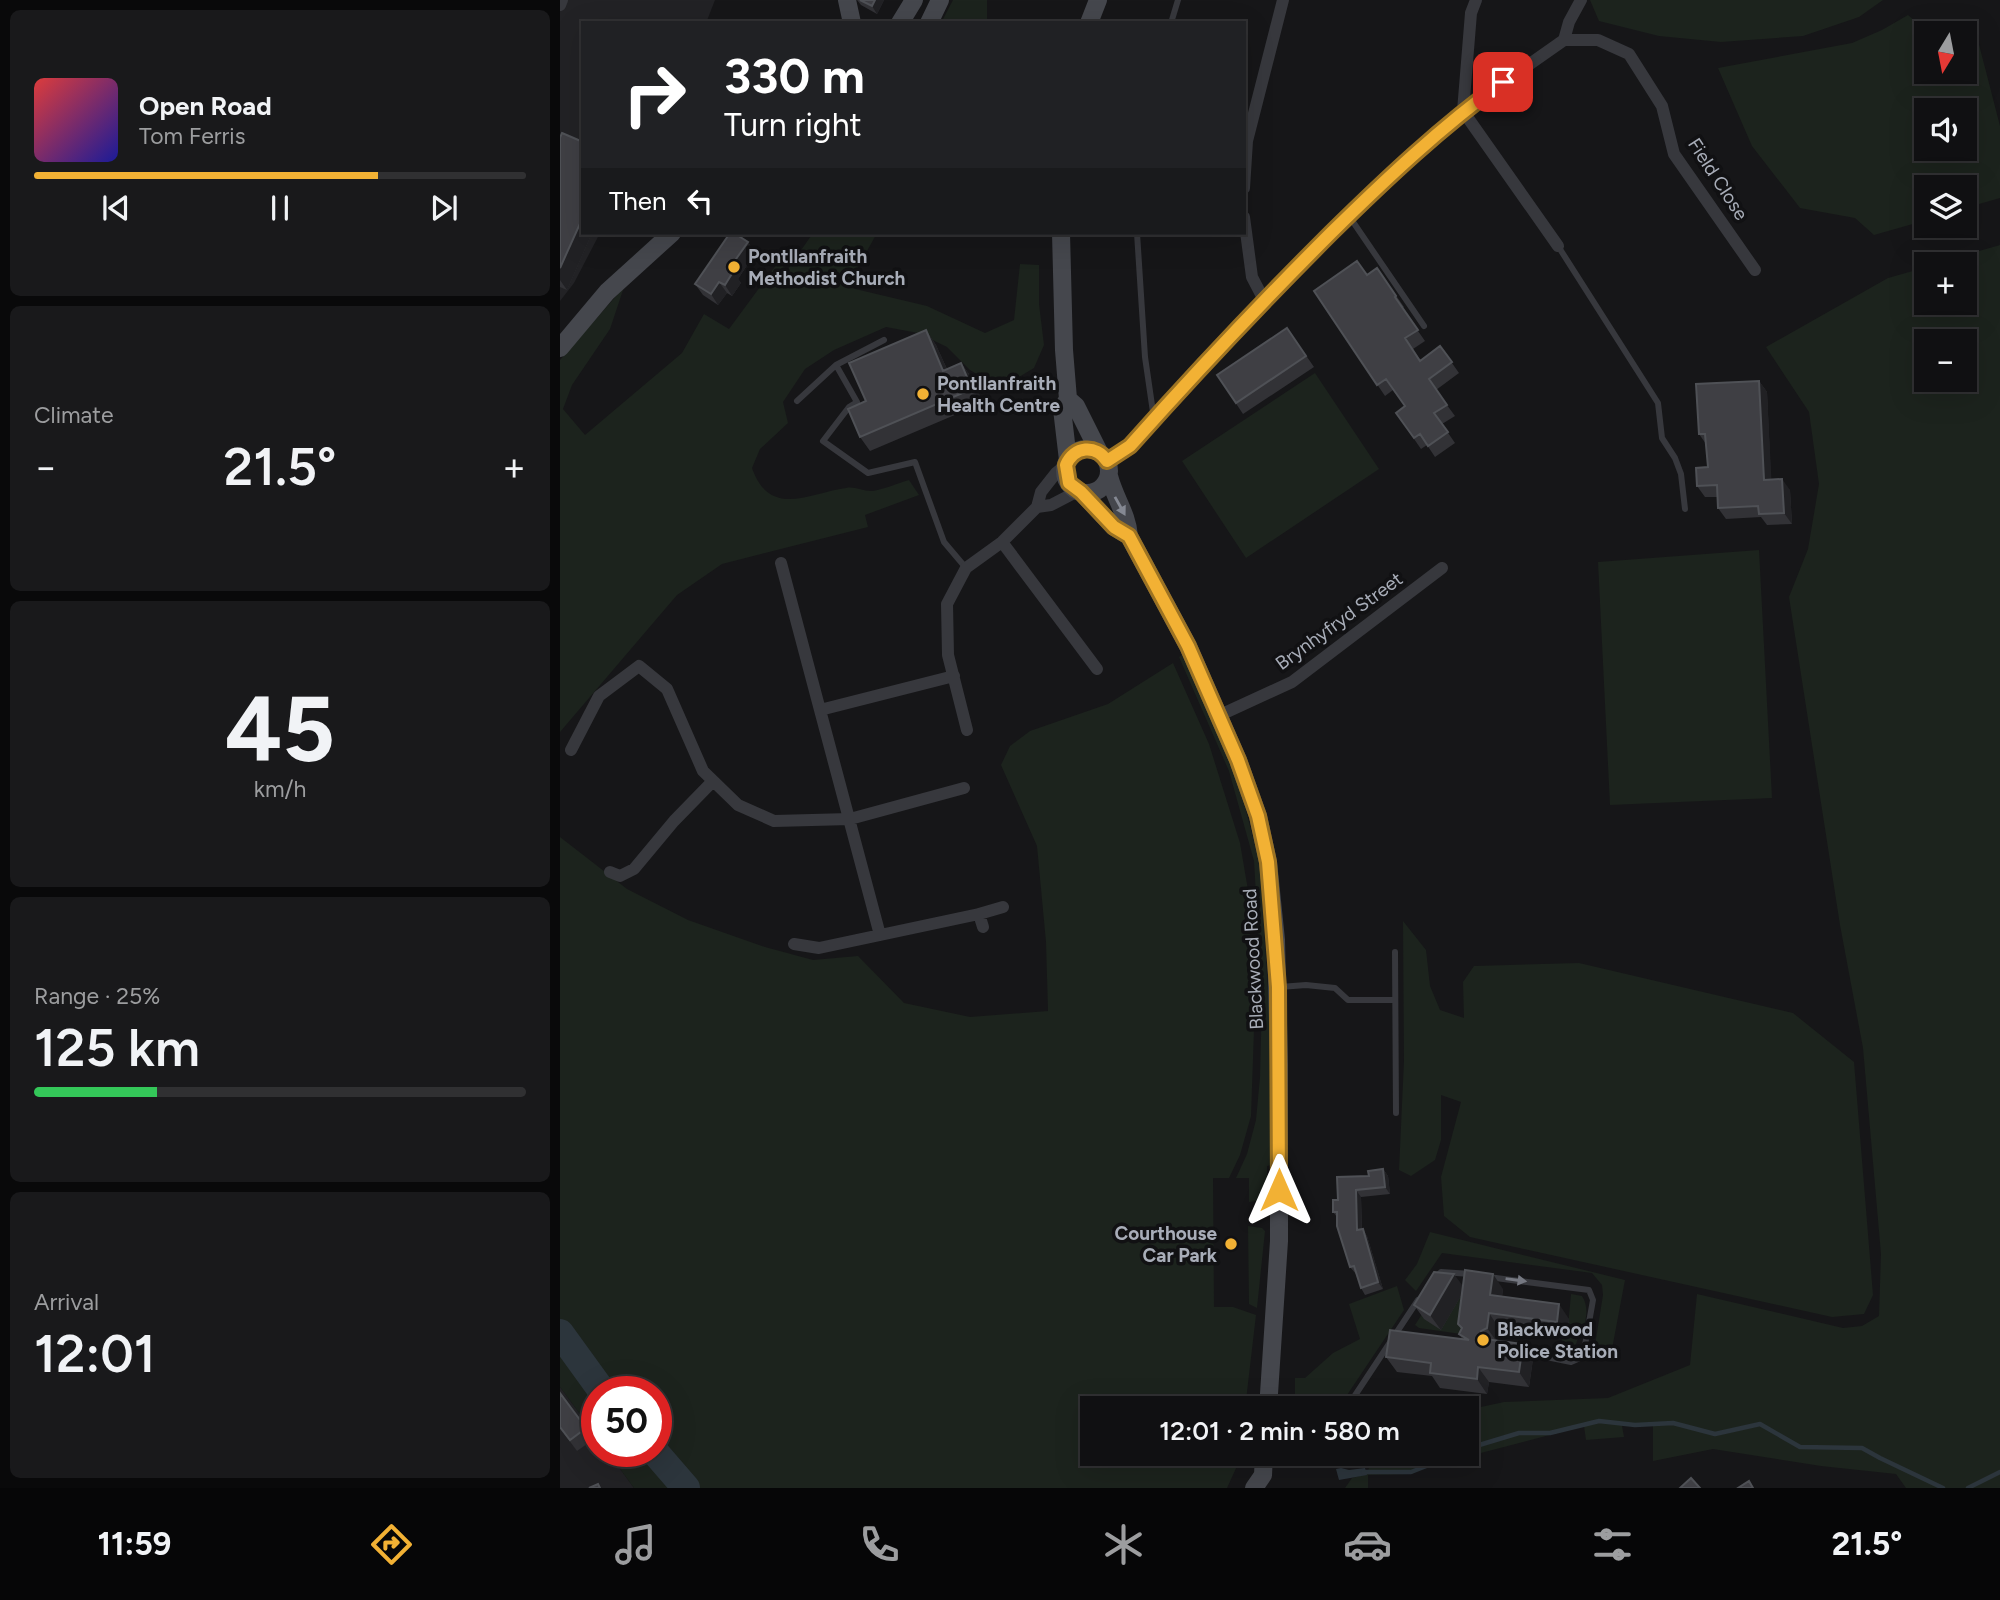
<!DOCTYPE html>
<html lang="en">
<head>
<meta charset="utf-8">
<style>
  body { margin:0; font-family:Figtree,sans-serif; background:#19191b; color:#f1f3f6; height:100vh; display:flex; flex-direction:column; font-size:26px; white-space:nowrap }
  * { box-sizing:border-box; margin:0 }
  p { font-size:23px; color:#9c9d9f }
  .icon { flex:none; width:38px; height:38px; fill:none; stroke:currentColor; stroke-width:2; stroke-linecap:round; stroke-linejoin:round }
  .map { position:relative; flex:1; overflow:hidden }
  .drawer { display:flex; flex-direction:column; gap:10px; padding:10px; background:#09090a; width:560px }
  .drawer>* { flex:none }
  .banner { position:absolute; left:21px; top:21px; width:665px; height:214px; border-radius:0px; box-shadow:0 7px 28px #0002,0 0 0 2px #303032; background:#202124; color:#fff; overflow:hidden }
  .needle { width:46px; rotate:190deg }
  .fabs { position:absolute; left:1354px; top:21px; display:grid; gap:14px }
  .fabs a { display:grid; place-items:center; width:63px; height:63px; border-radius:0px; background:#101012; box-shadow:0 7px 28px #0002,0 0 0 2px #303032; font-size:35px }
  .speed { position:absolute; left:21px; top:1376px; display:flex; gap:14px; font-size:35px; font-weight:700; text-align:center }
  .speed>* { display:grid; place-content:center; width:91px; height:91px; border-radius:50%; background:#101012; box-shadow:0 7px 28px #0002,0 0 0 2px #303032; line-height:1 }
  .speed .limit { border:10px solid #d22; background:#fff; color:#111 }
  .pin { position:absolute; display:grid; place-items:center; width:60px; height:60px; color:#fff; margin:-30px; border-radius:14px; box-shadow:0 4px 10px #0006 }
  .me { position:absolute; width:77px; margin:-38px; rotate:0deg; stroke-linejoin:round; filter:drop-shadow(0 0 5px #0008) }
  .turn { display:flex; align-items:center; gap:24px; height:147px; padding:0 28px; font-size:32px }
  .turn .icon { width:91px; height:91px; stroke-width:2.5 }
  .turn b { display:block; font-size:49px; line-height:60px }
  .then { display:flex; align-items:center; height:66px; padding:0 28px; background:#0003; gap:14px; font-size:26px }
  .big { font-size:52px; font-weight:600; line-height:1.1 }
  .drawer .widget { flex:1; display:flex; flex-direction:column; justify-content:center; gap:10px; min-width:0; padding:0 24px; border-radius:10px; background:#19191b }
  .drawer .dial { align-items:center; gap:0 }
  .dial b { font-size:91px; line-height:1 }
  .song { display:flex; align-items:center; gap:21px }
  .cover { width:84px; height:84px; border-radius:10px; background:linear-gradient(135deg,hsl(0 70% 55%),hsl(240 70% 35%)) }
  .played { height:7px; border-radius:4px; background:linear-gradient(90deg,#f2b134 70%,#303032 70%) }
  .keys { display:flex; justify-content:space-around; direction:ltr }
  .heat { display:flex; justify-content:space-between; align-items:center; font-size:38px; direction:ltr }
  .charge { height:10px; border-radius:5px; background:linear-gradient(90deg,#34c759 25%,#303032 0) }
  .trip { position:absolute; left:520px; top:1396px; width:399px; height:70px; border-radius:0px; background:#101012; box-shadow:0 7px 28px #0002,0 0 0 2px #303032; font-weight:600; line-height:70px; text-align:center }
  .tabs { display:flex; height:112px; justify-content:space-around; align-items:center; background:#060607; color:#9c9d9f }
  .tabs .icon { width:49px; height:49px }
  .tabs .active { color:#f2b134 }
  .tabs b { font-size:32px; color:#f1f3f6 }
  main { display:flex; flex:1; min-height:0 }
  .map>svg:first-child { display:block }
</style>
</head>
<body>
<main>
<section class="drawer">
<div class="widget">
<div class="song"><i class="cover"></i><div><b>Open Road</b><p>Tom Ferris</p></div></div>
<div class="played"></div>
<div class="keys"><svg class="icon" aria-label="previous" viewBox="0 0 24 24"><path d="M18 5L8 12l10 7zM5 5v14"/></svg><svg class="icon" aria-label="pause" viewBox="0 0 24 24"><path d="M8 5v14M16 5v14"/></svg><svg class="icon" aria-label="next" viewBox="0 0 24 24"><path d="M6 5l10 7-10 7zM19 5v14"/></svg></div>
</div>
<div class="widget"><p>Climate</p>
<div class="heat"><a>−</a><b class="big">21.5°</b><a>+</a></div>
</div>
<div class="widget dial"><b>45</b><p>km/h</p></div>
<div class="widget"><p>Range · 25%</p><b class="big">125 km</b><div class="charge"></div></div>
<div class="widget"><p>Arrival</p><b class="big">12:01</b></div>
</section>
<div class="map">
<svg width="1440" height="1488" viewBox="0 0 1440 1488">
  <rect width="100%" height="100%" fill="#161618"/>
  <path fill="#222225" d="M0,0H155L146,23H23V233H40L14,283L0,301Z
    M0,1387L37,1437V1451H47L74,1488H0Z"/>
  <path fill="#1c231d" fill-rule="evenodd" d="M393,0H427V23H381Z
    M1030,0H1323L1299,17L1243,36L1161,42L1099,36L1039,21Z
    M1348,15C1374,39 1382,32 1414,25L1440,126V198L1405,208V187H1367V220L1314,235L1295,218L1240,208L1192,146L1158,68L1292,43L1322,30ZM1367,33H1405V72H1367ZM1367,110H1405V149H1367Z
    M253,233H317L287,287L367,306L425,333L454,320L460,264L479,265V304L484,345L474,368L449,383H432L410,370L387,347L358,333L326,327L274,350L245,369L223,402L228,423L200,449L192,468C210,519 249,493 286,488C295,486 304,492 313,491C325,489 338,483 349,480L359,495L305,515L308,527L162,564L117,595L0,732V360L64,287L50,329L12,385L3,409L25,435L122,353L144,314L169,329L217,264L228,269Z
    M1440,245V1488H1346L1336,1474L1261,1466L1153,1449L1093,1461V1424L1062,1426L1064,1437L1026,1440L1024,1426L863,1468L852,1474L808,1475V1488H785L792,1478L807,1474L813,1454H906L907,1410L944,1402L1048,1398L1130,1365L1137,1294L1283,1328L1302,1326L1319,1316L1321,1254L1303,1048L1280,925L1229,597L1248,549L1259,484L1249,412L1206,347L1328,278L1367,267V303H1405V264H1374ZM1367,341H1405V380H1367Z
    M755,373L819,469L686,558L622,461Z
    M1199,550L1212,798L1050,805L1038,562Z
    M622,655L668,756L685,807L700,864L710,1021L712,1165L707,1166V1195L705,1200L689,1202V1178H676L687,1154L696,1120L700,1077L702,999L694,861L669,771L619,657Z
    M613,663L649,744L680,843L688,890L694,1030L691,1116L680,1155L669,1178H653L654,1307H673L696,1315L685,1409H532V1454H678L677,1466L667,1488H74L47,1451H96V1391H37V1437L0,1387V837L67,889L128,920L205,947L253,960L298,956L344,1003L410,1017L488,1011L486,942L477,846L441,765L450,746L470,731L548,704Z
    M843,921L866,950L870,986L880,1010L904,1018L903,982L914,966L1019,963L1233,1013L1294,1062L1313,1295L1304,1314L1272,1317L910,1237L884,1216L881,1177L901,1102L881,1095V1140L875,1160L851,1176L839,1170L844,1061Z
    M688,1226L702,1228L705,1231L697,1308L689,1304Z
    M870,1232L1065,1280L1052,1349L1035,1345L1043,1295L1042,1285L1032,1273L882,1253L856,1291L845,1280L857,1264Z
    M882,1283L880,1330L900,1296L913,1297L908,1335L859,1328L855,1325Z
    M837,1286L844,1310L781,1404L776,1409H735V1378H745L773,1353L800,1339L789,1304Z
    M1011,1294L1022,1296C1029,1307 1026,1317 1024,1329H1021L1016,1344L1008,1348L1004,1347L1001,1336L1007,1337Z"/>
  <path fill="#2c353c" d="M781,1468L789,1470L805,1468L807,1475L779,1480L776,1469Z"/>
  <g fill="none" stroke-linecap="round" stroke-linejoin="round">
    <path stroke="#2c353c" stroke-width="4.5" d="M906,1449L959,1433H990L1039,1421L1075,1425L1113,1423L1155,1434L1200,1424L1240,1447L1302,1448L1320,1458L1383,1488
      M803,1472H851L897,1454
      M1408,1488L1440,1472"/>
    <path stroke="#2c353c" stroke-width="28" d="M0,1333L42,1391
      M94,1451L126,1488"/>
    <path stroke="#37383d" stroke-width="6" d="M611,23L618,0
      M789,216L864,326
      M577,233L585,357L594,419
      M998,246L1098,403L1102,438L1115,458L1121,474L1125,509
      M276,365L297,402L289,407L263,441L308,473L355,462L384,542L406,568
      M237,401L276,365L324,340
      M835,952L836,1113
      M720,987L746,985L775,988L788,1000H835
      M928,1277L1029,1290L1033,1300L1025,1345L1020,1358L1011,1362L962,1352
      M875,1278L881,1272L911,1274
      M786,1409L858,1300"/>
    <path stroke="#37383d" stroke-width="12" d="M916,0L911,13L903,111L998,246
      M0,5L2,0
      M1004,40H1038L1069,54L1102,106L1114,154L1195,270
      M1004,40L1009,22L1021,0
      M684,188L687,141L723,0
      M684,217L692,277L704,300
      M547,461L570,446L704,300L832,173L903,111L1004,40
      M477,507L491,505L518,491
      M442,542L537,669
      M221,563L260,710
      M658,716L732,682L882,568
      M407,730L388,655L387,604L406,568L442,542L477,507L481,492L496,473L506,465
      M11,750L39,696L79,666L107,689L143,771L178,805L214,821L290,819L404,788
      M50,872L60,876L74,869L114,821L153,781
      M423,927L419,914L443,907
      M320,935L260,710L394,676
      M234,944L259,948L419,914"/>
    <path stroke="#45474d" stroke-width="18" d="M287,0L292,23
      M340,23L354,0
      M369,23L380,0
      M529,23L538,0
      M501,233L504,350L508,399L502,409L508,460
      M0,348L47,292L112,233
      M508,399L516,406L539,452
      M505 471a22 22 0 1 1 44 0a22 22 0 1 1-44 0Z
      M549,476C555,499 567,513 569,536L628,646L678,760L698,816L708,862L716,940L719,1064V1241L708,1409
      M521,492L554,527L569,536
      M694,1488L703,1475L704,1454"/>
  </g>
  <path fill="#323236" d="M297,0H324L317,14L301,5Z
    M0,138L23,233H32L7,290L0,287Z
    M188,242L195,253L178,279L181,283L172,296L167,293L158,305L143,295L135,284Z
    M817,268L844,307L842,308L865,341L853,349L861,361L880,346L899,373L876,390L895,416L882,424L895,443L875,457L867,445L861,449L836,413L845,406L833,390L825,396L754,291L807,275Z
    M727,328L754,367L683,414L657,375Z
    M366,330L376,345L387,369L401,363L412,378L423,403L310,451L300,437L306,401Z
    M1199,381L1207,392L1211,480L1230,490L1232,524L1207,525L1201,517L1166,519L1158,508L1157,497H1145L1137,486L1148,467L1146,444L1139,434Z
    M823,1169L828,1176L830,1194L801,1197L802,1229L807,1236L823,1289L805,1295L801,1288L796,1274L790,1267L777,1217L773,1212L778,1200L809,1176Z
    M903,1286L943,1289L942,1297L1009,1319L1007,1337L939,1328L937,1341L973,1359L969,1387L929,1382L927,1394L880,1388L872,1376L837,1372L826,1357L903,1340L899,1334L902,1329L898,1324L902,1294L881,1330L864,1319L854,1305Z
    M0,1393L34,1439L17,1451L0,1428Z"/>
  <path fill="#212124" d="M315,0H324L317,14L312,6Z
    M23,217V233H32L7,290L0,280V268Z
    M188,242L195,253L178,279L181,283L172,296L165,285L169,269Z
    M159,282L167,293L158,305L151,294Z
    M366,330L376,345L394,385L383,371Z
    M401,363L412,378L423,403L412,389Z
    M1199,381L1207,392L1212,491L1204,480Z
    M1222,479L1230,490L1232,524L1224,513Z
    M823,1169L828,1176L830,1194L825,1187Z
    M796,1190L801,1197L802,1237L797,1230Z
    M803,1229L807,1236L823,1289L818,1282Z
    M894,1274L905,1289L881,1330L870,1315Z
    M933,1274L943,1289L940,1310L930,1295Z
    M999,1304L1009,1319L1007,1337L997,1322Z
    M929,1313L939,1328L937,1342L927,1328Z
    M963,1344L973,1359L969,1387L959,1372Z
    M918,1367L929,1382L927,1394L917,1379Z"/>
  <path fill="#3f3f44" stroke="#4f5156" stroke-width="2" d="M300,0H315L312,6Z
    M2,133L23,142V217L0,268V138Z
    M170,233H174L188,242L169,269L173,272L165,285L159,282L151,294L135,284Z
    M797,261L807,275L817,268L836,296L835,297L858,330L845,338L860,361L880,346L892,362L869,379L887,405L874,413L888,432L868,446L860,434L854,438L836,413L845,406L826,379L817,385L754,291Z
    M727,328L746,356L676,403L657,375Z
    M366,330L383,371L401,363L412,389L300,437L288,409L306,401L289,363Z
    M1199,381L1204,480L1222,479L1224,513L1199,514L1198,506L1158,508L1157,485L1137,486L1136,468L1148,467L1145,434H1139L1136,384Z
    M823,1169L825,1187L796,1190L797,1230L803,1229L818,1282L801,1288L794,1266L790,1267L777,1226V1212H773V1200H778L777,1177L809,1176L808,1171Z
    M905,1270L933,1274L930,1295L999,1304L997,1322L929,1313L927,1328L921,1331V1336L925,1339L963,1344L959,1372L918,1367L917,1379L870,1373L871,1363L826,1357L830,1330L909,1340L899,1334L902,1328L898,1324Z
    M874,1272L894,1274L870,1315L854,1305Z
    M0,1393L26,1428L10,1440L0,1427Z
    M1131,1478L1140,1488H1120Z
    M1189,1481L1193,1488H1178Z
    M38,1484L40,1488H29Z"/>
  <defs><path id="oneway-solid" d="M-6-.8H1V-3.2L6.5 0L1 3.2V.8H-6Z" transform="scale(1.75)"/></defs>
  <use fill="#858993" href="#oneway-solid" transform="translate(560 506) rotate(61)"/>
  <use fill="#757881" href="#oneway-solid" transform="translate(956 1280) rotate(8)"/>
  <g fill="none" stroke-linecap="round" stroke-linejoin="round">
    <defs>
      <path id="route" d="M719,1190L718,987L708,862L698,816L678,760L628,646L569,536L554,527L521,492L509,483L506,465C514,446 536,444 547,461L570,446C635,373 702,302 771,233C826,179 881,127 943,82"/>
    </defs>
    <use href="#route" stroke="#9d7322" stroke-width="18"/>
    <use href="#route" stroke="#f2b134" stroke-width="12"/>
  </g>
  <g fill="#f2b134" stroke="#111113" stroke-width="2.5">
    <circle cx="174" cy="267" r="7"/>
    <circle cx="363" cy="394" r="7"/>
    <circle cx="671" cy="1244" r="7"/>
    <circle cx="923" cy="1340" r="7"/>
  </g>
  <g text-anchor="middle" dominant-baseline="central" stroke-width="7" stroke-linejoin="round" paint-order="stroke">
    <g font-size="19" fill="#a8adb8" stroke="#111113">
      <text transform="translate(1158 179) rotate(57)">Field Close</text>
      <text transform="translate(779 621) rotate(-36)">Brynhyfryd Street</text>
      <text transform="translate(693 959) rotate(-93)">Blackwood Road</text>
    </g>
    <g font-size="19" font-weight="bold" fill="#a8adb8" stroke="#111113" text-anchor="start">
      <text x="188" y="256">Pontllanfraith<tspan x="188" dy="22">Methodist Church</tspan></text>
      <text x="377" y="383">Pontllanfraith<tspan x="377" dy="22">Health Centre</tspan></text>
      <text x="657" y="1233" text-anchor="end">Courthouse<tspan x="657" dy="22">Car Park</tspan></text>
      <text x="937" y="1329">Blackwood<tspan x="937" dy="22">Police Station</tspan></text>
    </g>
  </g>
</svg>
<div class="fabs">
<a><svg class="needle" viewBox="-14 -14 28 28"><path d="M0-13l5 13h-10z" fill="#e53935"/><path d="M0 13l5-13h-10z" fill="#9c9d9f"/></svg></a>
<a><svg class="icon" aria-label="sound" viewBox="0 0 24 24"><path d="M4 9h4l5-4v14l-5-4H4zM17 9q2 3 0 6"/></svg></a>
<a><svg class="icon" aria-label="layers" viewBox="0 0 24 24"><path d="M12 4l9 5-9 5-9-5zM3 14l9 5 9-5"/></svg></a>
<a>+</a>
<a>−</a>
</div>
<div class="speed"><div class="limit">50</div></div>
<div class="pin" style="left:943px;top:82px;background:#d93025"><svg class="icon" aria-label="arrive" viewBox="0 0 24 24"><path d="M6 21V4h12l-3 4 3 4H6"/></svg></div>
<svg class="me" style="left:719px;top:1190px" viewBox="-20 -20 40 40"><path d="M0-17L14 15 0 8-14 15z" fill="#f2b134" stroke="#fff" stroke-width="4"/></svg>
<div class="trip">12:01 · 2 min · 580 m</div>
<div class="banner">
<div class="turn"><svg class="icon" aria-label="right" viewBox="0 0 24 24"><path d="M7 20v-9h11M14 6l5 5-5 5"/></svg><div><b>330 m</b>Turn right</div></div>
<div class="then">Then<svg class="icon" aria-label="left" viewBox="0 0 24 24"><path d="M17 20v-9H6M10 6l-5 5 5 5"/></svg></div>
</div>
</div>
</main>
<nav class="tabs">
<b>11:59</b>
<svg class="icon active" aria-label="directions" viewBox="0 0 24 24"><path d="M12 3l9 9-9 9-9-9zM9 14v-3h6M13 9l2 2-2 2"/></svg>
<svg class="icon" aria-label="music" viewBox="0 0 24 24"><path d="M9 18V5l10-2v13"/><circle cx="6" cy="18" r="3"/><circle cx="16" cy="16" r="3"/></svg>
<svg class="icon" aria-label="phone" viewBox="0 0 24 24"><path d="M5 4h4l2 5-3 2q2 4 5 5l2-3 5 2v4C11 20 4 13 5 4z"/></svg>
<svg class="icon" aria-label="climate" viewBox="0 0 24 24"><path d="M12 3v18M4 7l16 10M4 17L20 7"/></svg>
<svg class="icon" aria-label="car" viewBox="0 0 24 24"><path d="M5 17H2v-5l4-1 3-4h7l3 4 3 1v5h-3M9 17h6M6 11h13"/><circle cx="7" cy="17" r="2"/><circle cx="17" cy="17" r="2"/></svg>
<svg class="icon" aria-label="filters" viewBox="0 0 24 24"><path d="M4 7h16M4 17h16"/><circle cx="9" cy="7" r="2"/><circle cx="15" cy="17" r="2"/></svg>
<b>21.5°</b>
</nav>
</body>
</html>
